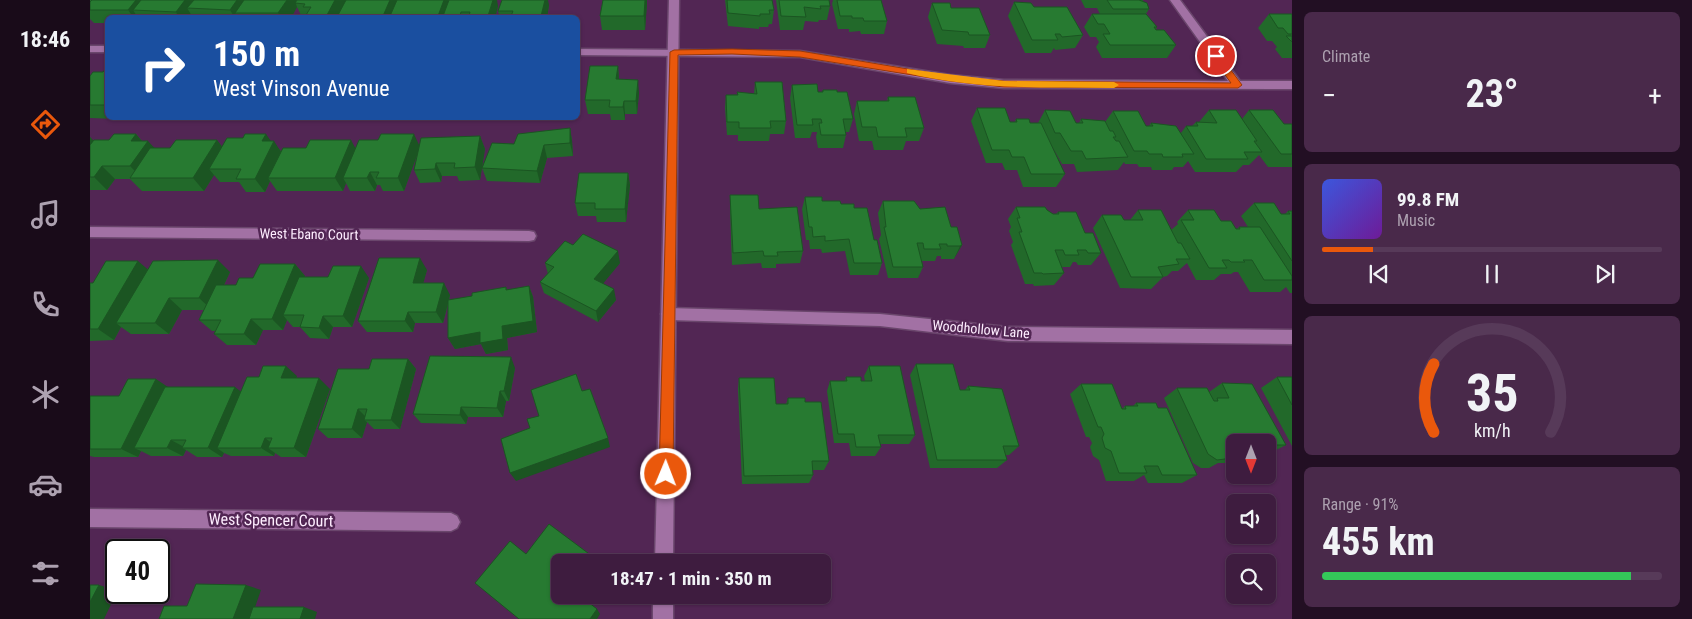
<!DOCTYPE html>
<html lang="en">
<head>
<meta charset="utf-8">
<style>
  body { margin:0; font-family:"Roboto Condensed",sans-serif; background:#49294a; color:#f1f3f6; height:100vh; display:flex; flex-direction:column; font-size:19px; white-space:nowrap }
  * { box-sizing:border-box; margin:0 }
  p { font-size:16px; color:#ada1b0 }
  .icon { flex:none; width:28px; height:28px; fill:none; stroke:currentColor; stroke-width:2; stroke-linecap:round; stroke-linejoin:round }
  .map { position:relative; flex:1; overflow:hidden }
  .side { display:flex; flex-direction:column; gap:12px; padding:12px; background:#220f23; width:400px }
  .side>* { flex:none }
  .top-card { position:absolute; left:15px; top:15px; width:475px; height:105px; border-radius:8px; box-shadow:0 1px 4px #0004,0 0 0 1px #573a59; background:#1a4fa0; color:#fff; overflow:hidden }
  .needle { width:32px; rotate:180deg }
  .tools { position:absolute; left:1136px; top:434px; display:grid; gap:10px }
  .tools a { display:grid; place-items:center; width:50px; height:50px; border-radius:8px; background:#3e1c3f; box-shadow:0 1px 4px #0004,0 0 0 1px #573a59; font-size:25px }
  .speed { position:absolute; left:15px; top:539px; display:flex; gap:10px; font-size:25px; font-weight:700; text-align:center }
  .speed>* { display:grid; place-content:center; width:65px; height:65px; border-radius:50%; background:#3e1c3f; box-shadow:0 1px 4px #0004,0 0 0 1px #573a59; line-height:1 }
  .speed .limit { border:2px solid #111; border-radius:8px; background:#fff; color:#111 }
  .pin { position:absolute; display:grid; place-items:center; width:42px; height:42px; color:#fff; margin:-21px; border:2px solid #fff; border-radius:50%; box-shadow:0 1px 5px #0007 }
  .me { position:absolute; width:55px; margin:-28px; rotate:1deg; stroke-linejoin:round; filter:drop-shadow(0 0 4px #0008) }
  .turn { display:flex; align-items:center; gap:18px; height:105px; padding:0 25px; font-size:22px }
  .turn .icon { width:65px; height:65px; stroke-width:2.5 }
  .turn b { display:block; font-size:35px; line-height:42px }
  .big { font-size:38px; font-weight:700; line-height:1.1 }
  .side .card { flex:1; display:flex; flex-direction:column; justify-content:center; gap:8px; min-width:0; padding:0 18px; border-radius:8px; background:#49294a }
  .side .dial { align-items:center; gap:0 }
  .dial svg { height:130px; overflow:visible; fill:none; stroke:#573a59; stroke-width:7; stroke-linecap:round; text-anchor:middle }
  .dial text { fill:#f1f3f6; stroke:none }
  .song { display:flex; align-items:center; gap:15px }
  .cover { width:60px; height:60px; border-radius:8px; background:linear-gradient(135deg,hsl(230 70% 55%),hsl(280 70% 35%)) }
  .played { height:5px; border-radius:2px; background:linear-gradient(90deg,#ea580c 15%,#573a59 15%) }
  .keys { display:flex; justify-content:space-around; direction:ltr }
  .heat { display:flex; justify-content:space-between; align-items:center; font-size:28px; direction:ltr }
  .charge { height:8px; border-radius:4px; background:linear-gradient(90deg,#34c759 91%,#573a59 0) }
  .trip { position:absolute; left:461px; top:554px; width:280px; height:50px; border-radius:8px; background:#3e1c3f; box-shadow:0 1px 4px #0004,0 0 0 1px #573a59; font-weight:700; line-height:50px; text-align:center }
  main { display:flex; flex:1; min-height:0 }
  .menu { display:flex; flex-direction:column; width:90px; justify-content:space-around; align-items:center; background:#190b19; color:#ada1b0 }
  .menu .icon { width:35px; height:35px }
  .menu .selected { color:#ea580c }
  .menu b { font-size:22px; color:#f1f3f6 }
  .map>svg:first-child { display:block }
</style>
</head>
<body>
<main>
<nav class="menu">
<b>18:46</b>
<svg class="icon selected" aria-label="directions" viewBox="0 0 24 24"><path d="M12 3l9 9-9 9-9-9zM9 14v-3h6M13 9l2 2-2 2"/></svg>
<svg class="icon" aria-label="music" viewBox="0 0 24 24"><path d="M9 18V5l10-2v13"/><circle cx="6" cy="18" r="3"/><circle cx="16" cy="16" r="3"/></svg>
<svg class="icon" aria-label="phone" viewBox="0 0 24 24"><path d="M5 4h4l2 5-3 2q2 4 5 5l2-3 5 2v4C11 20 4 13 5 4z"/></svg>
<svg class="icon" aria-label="climate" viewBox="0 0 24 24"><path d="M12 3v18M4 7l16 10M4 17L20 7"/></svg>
<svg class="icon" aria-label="car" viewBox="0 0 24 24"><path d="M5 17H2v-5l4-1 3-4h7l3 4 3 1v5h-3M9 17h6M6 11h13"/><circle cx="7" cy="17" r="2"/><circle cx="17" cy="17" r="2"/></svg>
<svg class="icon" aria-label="filters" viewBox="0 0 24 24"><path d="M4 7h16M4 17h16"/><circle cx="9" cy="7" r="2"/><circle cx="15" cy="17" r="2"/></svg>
</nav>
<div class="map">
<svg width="1202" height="619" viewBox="0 0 1202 619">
  <rect width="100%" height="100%" fill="#522654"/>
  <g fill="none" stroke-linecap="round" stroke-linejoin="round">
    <defs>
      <path id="minor" d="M1080,0H1090L1150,81H1202V89L914,88L860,83L710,57L488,55V49L710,51L860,75L914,80L1138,81Z
        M0,46H18V52H0Z
        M0,227L439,231L444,232L446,236L444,240L439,241L0,237Z
        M579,308L790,314L918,327L1202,330V344L918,341L790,326L579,320L574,318L571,314L574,310Z
        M0,509L361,513L367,516L370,522L367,528L361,531L0,527Z"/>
      <path id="tertiary" d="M579,0H589L583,562H565Z
        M563,595H583V619H563Z"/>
    </defs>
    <use href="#minor" stroke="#6a466c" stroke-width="3"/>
    <use href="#tertiary" stroke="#6a466c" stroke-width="3"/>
    <use href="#minor" fill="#a271a4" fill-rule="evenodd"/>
    <use href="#tertiary" fill="#a271a4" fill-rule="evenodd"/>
  </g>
  <path fill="#22692a" d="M0,0L207,1L408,6L405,18H218V17H212L207,7L201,18H104L102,16L101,18H18V23H4L0,19Z
    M513,0H557L555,30H512L510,16Z
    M635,0H682L684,10L682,24H679L678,27H669V29L638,26Z
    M686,0H739L740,6L737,20H729L728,22L715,21L713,30H690Z
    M743,0H791L797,21L794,34H771L770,31L759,32V29H748L742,4Z
    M991,0H1053V2L1059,9L1056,14L1067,27L1066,29L1086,45L1077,58H1012L1006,47L1009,42L1006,37H1000L994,27L1002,14H1010L1007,8H995Z
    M924,2L944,7L993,35L985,48L965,50L964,48L961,53H935L918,16Z
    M842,3L861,8L900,35L895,48H874L873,46L847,44L838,17Z
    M459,5L457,18H410L408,11Z
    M1179,14H1202V58H1192L1185,49L1187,47L1182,41H1177L1168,28Z
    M18,66V118H29L28,119L0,118V76L13,72Z
    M528,66L529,79L549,93L547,114H535V120H521L520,114H498L495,100Z
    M665,82L696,121L694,134H680L679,141H648V135H637L635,108L636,95L664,94Z
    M702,85L728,92H732L733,90L747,92L763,119L759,132H756V135L753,148H728L726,137L727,132H722L720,138H705L700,98Z
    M798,97L834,128L829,141H816L813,150H784L782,141H769L764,114L767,101H797Z
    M887,108L920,122H925L926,119L940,123H948L955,110L986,123H989L991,119L1015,122L1023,111L1056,126H1059L1061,123L1091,133L1096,126H1102L1106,122H1109L1119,110L1152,119L1159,110L1194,124H1202V167H1178L1169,155L1159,165H1153L1146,172H1105L1098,161L1093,167H1084L1082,170H1062L1061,167H1049L1047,164H1035L1034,162L1028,170L987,172L984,164H972L962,146L975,174L966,187H933L927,170H915L912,163H896L881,121Z
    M168,118H229L227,120H170Z
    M480,128L482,141L483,156L457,158L450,183L397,181L392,168Z
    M46,134L52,141L65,148H80L127,140L132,147L181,141L191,151L266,148L329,147L390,136L395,149L390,180L369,181L367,176H352L351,182L330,183L324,170L328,152L314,191H293L290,185H287L285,191H260L256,183L253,191H187L180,181L175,192H156L149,182H130L124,175L114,191H52L40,179H25L17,190H0V137L3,141L19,140Z
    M538,173L540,185L536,222H507L506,216H488L485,203Z
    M640,195L669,209L713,251L710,263L686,264V268H672L671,263L642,265L640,208Z
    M715,197L732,201L751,204L764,208L784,240L792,263L788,275H760L755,251L732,253L731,249H720L719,240H716L712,209Z
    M793,201L830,209L861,227L872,245L865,257L864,259H851V256H847L845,261H832L833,267L828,278H798L789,239L791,235L788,213Z
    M1164,203L1191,214H1195L1198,211H1202V293H1200L1196,287L1190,292H1160L1148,272H1144L1141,274H1131L1124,280H1106L1097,263L1088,271H1082L1077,276L1073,277L1061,289L1030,288L1003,228L1012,215L1034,220H1040L1048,210L1081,230L1088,224L1087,222L1098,210L1131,221L1147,229L1149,227H1158L1151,216Z
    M926,207L957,210L963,214H966L968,212L995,233L1011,253L1001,265H988L986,262H983L980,267H971L974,273L964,285L944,286L943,284H935L921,245L923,242L919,231L921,227L918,219Z
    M483,245L530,263L513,283L526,300L508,322L454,293L450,282L458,274L455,263Z
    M205,264L215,276V277L279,278L262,327H243L239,339L220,338L210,327H203L197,320L193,330H173L166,345H137L124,334L126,331H122L109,320L114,310H92L79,334H41L31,327L24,340L0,341V283H3L57,269L140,272L134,285H146Z
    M337,270L333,283L360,295L359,300L382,296L416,287L417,290L439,286L443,297L447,332L417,338L418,350L396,354L391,344L365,349L358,338V304L353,323H325L323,332H277L268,321Z
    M318,359L326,369L310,429H284L277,422L272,438H238L228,429L279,369Z
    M826,364L870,390H875L878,386L929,446L919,455H915L917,460L907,468H840L820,375Z
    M779,366L825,435L819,444H790L791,447L785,456H761L759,443H744L737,391L740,381H755L756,377L771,381H775L774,376Z
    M425,368L419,401H416L413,417H378L376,424L331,423L323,414Z
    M207,376L206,378L240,389L216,457H191L185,453L184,456H141L134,453L132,457H107L96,450L93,456H61L51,451L48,457H4L0,456V396H29L78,387L151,391Z
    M1187,377H1202V446L1171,388Z
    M649,378L686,404H696L698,398L715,402L739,461L734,470H722L723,475L719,483L652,484L648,389Z
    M1132,383L1196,445L1178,454V442H1145V463H1128L1119,468H1111L1103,463L1074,398L1087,388L1119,392Z
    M991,384L1032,409L1035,406H1043L1046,403L1068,408L1107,475L1092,483H1058L1054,475L1044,481H1016L1009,460L1003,456L1000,447L1002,443L999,437H996L980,394Z"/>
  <path fill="#1b5522" d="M46,0H59L43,10L48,18H44L38,10Z
    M95,0H108L97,8L102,16L101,18H89L86,12Z
    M145,0H161L145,13L148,18H145L140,10Z
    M197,0H206L207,2L206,4L207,7L201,18H191L188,13Z
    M245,0H259L248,15L249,18H238L237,15Z
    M300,0H310L300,16V18H294L293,16Z
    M354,0H359L353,16V18H348V16Z
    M403,0H407L408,6L405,18H398Z
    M455,0H458L459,5L457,18H452L451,16Z
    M555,0H557V4L555,30L554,16Z
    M528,66L529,80L526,79Z
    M488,69L490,81L488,92Z
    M548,80L549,93L547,114L546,101Z
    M534,101L535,114V120L533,107Z
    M480,128L482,141L483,156L480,143Z
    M46,134L55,145L58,141L70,154L52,178L40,166L41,141Z
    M176,134L183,144L184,141L193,155L178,178L180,181L175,192L165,179L172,141Z
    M324,134L330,147L314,191L308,178Z
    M390,136L395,149L390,180L385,167Z
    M0,137L10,147L0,167Z
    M127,140L137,153L119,169L124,175L114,191L103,178Z
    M261,140L268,153L253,178L256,183L253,191L245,178Z
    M454,145L457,158L450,183L447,171Z
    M346,163L352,176L351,182L345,169Z
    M12,166L25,179L17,190L4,177Z
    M280,172L287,185L285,191L277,178Z
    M538,173L540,185L536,222L535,209Z
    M872,245L865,257L864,259L870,246Z
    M528,251L530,263L507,291L504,279Z
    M330,258L337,270L330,295L323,283Z
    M128,260L140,272L122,310L109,298Z
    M48,261L62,273L26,323L31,327L24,340L8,329Z
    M205,264L215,276L199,315H193L197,320L193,330L182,319Z
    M271,266L279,278L262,327L253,316Z
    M354,283L360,295L353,323L346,312Z
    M439,286L443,297L447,332L417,338L418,350L396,354L391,344L365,349L358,338L412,326Z
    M524,289L526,300L508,322L506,311Z
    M79,298L92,310L79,334L65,323Z
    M318,312L325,323L323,332L315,321Z
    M233,316L243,327L239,339L229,328Z
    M161,319L173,330L166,345L154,334Z
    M421,357L425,368L419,401L414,391Z
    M318,359L326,369L310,429L301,420Z
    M196,366L207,376L202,389L191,378Z
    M229,378L240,389L216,457L204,448Z
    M66,379L81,389L44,448L51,451L48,457L31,449Z
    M145,387L158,397L127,448L134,453L132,457L118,448Z
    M410,391L416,401L413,417L407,408Z
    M371,407L378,417L376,424L370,415Z
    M268,409L278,419L274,420L277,422L272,438L262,429Z
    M175,438L187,447L178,448L185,453L184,456L171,448Z
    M518,438L520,447L426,481L420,473Z
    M81,440L96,448H92L96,450L93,456L77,448Z
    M9,585L26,590V592H27L14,619H0V602Z
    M156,585L171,590L161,619H143Z
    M489,595H497L493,600Z
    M214,607L227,612L225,619H210Z
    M507,609L510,614L507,619H500Z"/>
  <path fill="#277a31" stroke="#1b5522" d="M2,0H46L38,10H0V2Z
    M51,0H95L86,12L43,10Z
    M104,0H147L140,10L97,8Z
    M154,0H197L188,13H145Z
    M207,0H245L237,15H216L221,7H213L215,4L205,3Z
    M256,0H300L293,16L248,15Z
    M307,0H354L348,16H300Z
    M359,0H403L398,16H379L380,12H371L370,16H353Z
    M412,0H455L451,16H421L423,11H408Z
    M513,0H555L554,16H510Z
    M637,0H682L684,10H679L680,14H670V16L638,13Z
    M689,0H739L740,6H730L731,9L714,7L716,17L691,16Z
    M747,0H791L797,21H774L773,18H762V16H750Z
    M1017,0H1049L1057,3L1059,9H1023Z
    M924,2L941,3L944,7H977L993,35L972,37L970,34H965L968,40H942Z
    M842,3H860L861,8H889L900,35H879L878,32L852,30Z
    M1002,14H1056L1067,27H1064L1066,30H1074L1086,45H1020L1013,34H1020L1014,24H1008Z
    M1179,14H1202V34H1198L1193,28H1188Z
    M1196,36H1202V42Z
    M18,66V104L16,105H0V76L3,72H13Z
    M500,66H528L526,79L548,80L546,101H534L533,107H519L520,100H495Z
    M665,82H692L696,121H680L681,128H649V122H637L636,95H648L647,92L667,94Z
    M727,84L728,92H733V90H747V92H757L763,119H753L756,135H731L729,123H732L731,119H722L723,125H707L702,85Z
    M798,97H825L834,128H815L817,137H788L786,127H772L767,101H799Z
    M887,108H915L920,122H927L926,119H939L940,123H951L975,174H941L934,157H922L919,150H902Z
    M955,110L980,111L986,123H993L991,119L1015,121L1020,131H1023L1026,137H1023L1026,141H1029L1038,157L996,159L992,151H981L970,133H965Z
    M1119,110H1146L1167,141H1164L1172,152H1154L1158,159H1116L1096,126H1108L1106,122L1127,123Z
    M1159,110H1183L1194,124H1202V154H1191Z
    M1023,111H1048L1056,126H1063L1061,123L1086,126L1104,154H1092L1093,157H1073L1072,154H1059L1057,151H1044Z
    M480,128V143L454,145L447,171L392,168L402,143L424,144L428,134Z
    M24,134H46L41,141H58L40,166H12L4,177H0V145L4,140H19Z
    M155,134H176L172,141H184L165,179H146L151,169H119L137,138H153Z
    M291,134H324L308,178H286L289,172H280L277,178H253L269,140H288Z
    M390,136L385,167L364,168L365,163H346L345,169L324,170L331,138Z
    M86,140H127L103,178H40L60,148H80Z
    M220,140H261L245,178H178L193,148H216Z
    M489,173H538L535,209H505V203H485Z
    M640,195H668L669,209L707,207L713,251L687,252L688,256H674L673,251L643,253Z
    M715,197H732V201H750L751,204H764V208H777L784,240H787L792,263H764L759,239L735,241V236L723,237L722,227H719Z
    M793,201H824L830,209L855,207L861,227H867L872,245L870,246H857V244H849L851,249H834L833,243H827L833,267H803L794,227H796Z
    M1164,203H1184L1191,214H1200L1198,211H1202V261Z
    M926,207H955L957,210L963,214H969L968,212H986L995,233H1003L1011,253H998L996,250H987L989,255H975L973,250H965L974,273L953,274L952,273H944L929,232H932L927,218H930Z
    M1048,210H1071L1088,243H1091L1100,259H1086L1089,264L1068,267L1073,277H1041L1012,215H1031L1034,220H1053Z
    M1098,210H1124L1131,221H1141L1146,229H1150L1149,227H1170L1202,276V280H1174L1162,260H1153L1155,262H1141L1139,260H1132L1137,268H1119L1091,220H1104Z
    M493,234L528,251L504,279L524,289L506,311L450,282L464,267L455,263L475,241L483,245Z
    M289,258H330L323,283H354L346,312H318L315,321H268Z
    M128,260L109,298H79L65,323H26L63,261Z
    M16,261H48L8,329H0V283H3Z
    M170,264H205L182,319H161L154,334H124L131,320H109L126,285H146L149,278H163Z
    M243,266H271L253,316H233L229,328L210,327L214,315H193L209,277H238Z
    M439,286L443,321L412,326L413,339L390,343V332L358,338V300L382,296V293L416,287V290Z
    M340,356L421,357L414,391H410L407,408L371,407L370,415L323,414Z
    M282,359H318L301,420H274L277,409H268L262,429H228L248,369H279Z
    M826,364H863L870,390H880L878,386L912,389L929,446H913L917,460H847Z
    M173,366H196L191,378H229L204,448H178L182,438H175L171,448H127L157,377H169Z
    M779,366H810L825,435H788L791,447H766L764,434H748L740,381H757L756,377H771V381H782Z
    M486,374L492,391L500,389L518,438L420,473L411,439L440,428L437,419L449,416L441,390Z
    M1187,377H1202V405Z
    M649,378H684L686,404H698V398H715V402H731L739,461H722L723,475L654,476Z
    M38,379H66L31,449H0V396H29Z
    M1132,383L1162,384L1196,445H1178V442H1145V455H1138L1135,459L1127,460L1118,454L1087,388H1117L1124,401H1128L1127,398H1139Z
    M991,384H1022L1032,409H1036L1035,406H1048L1046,403H1066L1068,408H1077L1107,475H1072L1068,466H1054L1057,473H1029L1021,451L1015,448L1012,438L1014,434L1011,427H1008Z
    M75,387H145L118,448H92L96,440H81L77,448H44Z
    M459,524L510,562H470V595H489L507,609L500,619H429L385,583L420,541L436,554Z
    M106,584L156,585L143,619H69L74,606H97Z
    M0,585H9L0,602Z
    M163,607H214L210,619H159Z"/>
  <path fill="#ea580c" stroke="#983908" d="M642,49L710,51L860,76L914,81L1141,83L1121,56L1126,53L1129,54L1152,85L1148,88L914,87L860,81L710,57L642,54L588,55L583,474L581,479L576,480L571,479L569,474L580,52L584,50Z"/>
  <path fill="#f59e0b" d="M817,69L914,81L1024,82L1029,85L1024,88C955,87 885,90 817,73Z"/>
  <g text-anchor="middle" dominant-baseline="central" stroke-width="5" stroke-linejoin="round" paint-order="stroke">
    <g font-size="14" fill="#feeeff" stroke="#522654">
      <text transform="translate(219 234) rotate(1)">West Ebano Court</text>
      <text transform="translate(891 329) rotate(5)">Woodhollow Lane</text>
    </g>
    <g font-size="16" fill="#feeeff" stroke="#522654">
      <text transform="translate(181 520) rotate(1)">West Spencer Court</text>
    </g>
  </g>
</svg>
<div class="tools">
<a><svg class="needle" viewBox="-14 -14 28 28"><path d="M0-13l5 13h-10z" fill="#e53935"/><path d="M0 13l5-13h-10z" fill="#ada1b0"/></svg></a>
<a><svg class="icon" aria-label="sound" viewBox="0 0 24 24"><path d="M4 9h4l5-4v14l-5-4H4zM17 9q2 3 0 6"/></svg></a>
<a><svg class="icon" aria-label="search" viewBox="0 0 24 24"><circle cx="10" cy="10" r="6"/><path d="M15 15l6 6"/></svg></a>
</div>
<div class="speed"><div class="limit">40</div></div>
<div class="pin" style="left:1126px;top:56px;background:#d93025"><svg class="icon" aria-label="arrive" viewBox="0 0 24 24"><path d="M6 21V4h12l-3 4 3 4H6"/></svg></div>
<svg class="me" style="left:576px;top:474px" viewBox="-20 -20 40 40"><circle r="17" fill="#ea580c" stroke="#fff" stroke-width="3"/><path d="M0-11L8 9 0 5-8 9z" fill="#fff"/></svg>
<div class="trip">18:47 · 1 min · 350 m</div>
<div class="top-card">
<div class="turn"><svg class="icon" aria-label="right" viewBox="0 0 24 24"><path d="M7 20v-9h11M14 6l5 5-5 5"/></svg><div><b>150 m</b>West Vinson Avenue</div></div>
</div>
</div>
<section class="side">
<div class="card"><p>Climate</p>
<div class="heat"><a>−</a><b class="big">23°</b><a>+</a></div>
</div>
<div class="card">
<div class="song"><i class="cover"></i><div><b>99.8 FM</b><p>Music</p></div></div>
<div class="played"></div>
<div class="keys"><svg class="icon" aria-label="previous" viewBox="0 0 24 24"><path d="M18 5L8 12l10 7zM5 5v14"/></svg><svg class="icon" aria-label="pause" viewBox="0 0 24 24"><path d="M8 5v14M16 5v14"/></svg><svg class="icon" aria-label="next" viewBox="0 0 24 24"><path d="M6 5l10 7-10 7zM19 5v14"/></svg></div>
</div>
<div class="card dial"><svg viewBox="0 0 100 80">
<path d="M14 69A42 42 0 1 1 86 69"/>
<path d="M14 69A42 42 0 0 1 14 27" stroke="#ea580c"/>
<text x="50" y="56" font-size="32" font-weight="700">35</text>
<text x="50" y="72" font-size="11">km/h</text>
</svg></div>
<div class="card"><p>Range · 91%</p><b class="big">455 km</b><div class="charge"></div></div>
</section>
</main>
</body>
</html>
